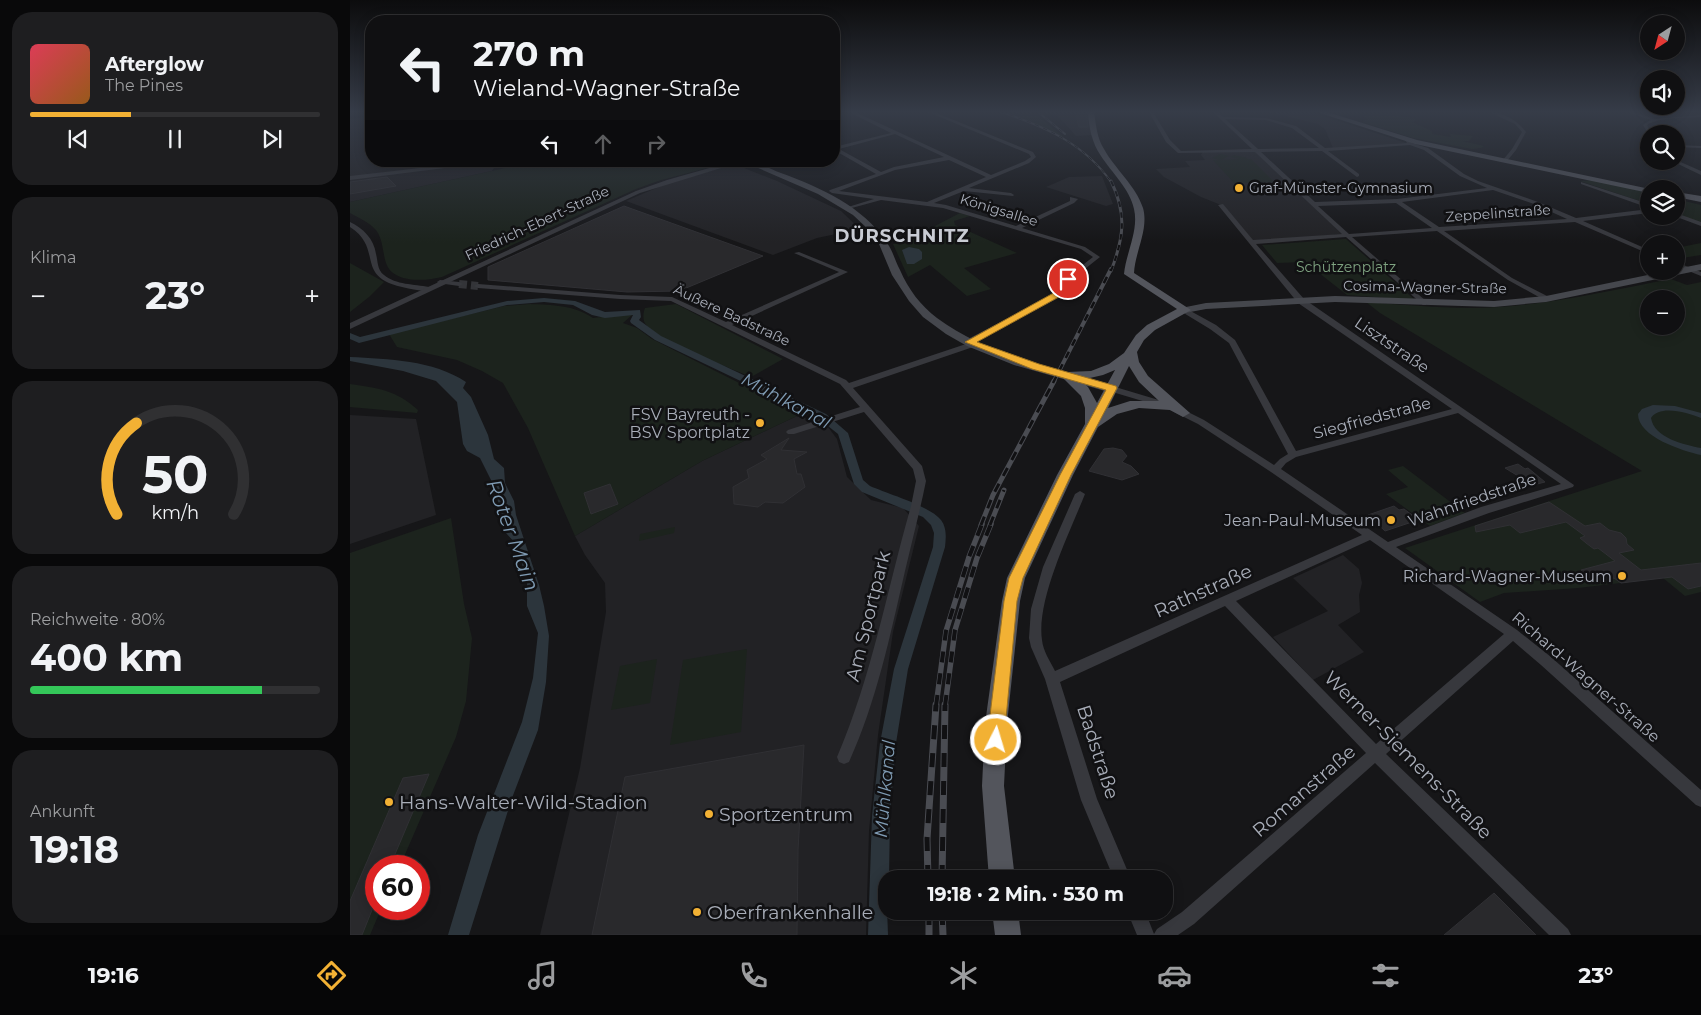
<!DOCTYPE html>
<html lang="de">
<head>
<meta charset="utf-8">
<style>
  body { margin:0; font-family:Montserrat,sans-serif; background:#1e1e20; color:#f1f3f6; height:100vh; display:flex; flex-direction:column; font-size:19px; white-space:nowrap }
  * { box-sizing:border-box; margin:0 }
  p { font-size:16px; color:#9c9d9f }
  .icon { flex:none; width:28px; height:28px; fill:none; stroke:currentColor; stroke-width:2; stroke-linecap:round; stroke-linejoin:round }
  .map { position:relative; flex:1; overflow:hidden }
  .panel { display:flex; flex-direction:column; gap:12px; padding:12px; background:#09090a; width:350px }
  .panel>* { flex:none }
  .banner { position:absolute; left:15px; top:15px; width:475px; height:152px; border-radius:20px; box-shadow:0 2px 12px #0003,0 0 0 1px #303032; background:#101012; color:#f1f3f6; overflow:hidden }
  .needle { width:32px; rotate:216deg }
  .tools { position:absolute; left:1290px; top:15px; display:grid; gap:10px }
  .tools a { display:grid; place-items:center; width:45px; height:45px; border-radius:50%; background:#101012; box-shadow:0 2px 12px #0003,0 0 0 1px #303032; font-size:25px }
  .speed { position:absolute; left:15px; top:855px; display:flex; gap:10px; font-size:25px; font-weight:700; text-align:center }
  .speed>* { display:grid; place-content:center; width:65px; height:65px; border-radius:50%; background:#101012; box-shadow:0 2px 12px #0003,0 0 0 1px #303032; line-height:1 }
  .speed .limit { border:8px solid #d22; background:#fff; color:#111 }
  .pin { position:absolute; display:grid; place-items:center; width:42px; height:42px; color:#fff; margin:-21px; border:2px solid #fff; border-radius:50%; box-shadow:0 1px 5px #0007 }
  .me { position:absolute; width:55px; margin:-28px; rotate:5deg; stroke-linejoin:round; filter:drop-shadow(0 0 4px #0008) }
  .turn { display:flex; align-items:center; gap:18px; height:105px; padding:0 25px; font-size:22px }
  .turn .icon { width:65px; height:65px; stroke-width:2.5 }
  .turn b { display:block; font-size:35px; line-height:42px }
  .lanes { display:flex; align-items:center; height:48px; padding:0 25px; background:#0003; justify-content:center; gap:25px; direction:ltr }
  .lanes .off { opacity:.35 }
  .big { font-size:38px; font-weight:700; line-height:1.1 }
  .panel .card { flex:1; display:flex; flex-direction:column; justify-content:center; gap:8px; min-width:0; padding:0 18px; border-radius:20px; background:#1e1e20 }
  .panel .dial { align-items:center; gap:0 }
  .dial svg { height:130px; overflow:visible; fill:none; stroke:#303032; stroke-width:7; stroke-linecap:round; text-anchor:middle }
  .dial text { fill:#f1f3f6; stroke:none }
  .song { display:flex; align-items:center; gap:15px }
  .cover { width:60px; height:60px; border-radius:8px; background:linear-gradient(135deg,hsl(350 70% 55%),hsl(30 70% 35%)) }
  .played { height:5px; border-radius:2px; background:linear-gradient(90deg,#f2b134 35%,#303032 35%) }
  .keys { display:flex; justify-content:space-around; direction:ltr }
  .heat { display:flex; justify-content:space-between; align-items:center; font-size:28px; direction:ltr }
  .charge { height:8px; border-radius:4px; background:linear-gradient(90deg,#34c759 80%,#303032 0) }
  .trip { position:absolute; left:528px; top:870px; width:295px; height:50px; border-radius:20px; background:#101012; box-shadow:0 2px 12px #0003,0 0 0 1px #303032; font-weight:700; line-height:50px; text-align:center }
  .tabs { display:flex; height:80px; justify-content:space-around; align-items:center; background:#060607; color:#9c9d9f }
  .tabs .icon { width:35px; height:35px }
  .tabs .current { color:#f2b134 }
  .tabs b { font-size:22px; color:#f1f3f6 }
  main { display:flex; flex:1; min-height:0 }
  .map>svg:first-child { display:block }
</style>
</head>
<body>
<main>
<section class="panel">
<div class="card">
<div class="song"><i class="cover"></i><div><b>Afterglow</b><p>The Pines</p></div></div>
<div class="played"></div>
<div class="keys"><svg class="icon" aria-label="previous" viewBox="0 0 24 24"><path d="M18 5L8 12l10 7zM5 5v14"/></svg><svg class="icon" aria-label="pause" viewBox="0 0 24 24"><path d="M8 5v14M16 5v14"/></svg><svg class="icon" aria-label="next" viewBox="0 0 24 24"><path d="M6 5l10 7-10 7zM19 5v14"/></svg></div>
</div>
<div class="card"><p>Klima</p>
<div class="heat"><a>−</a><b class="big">23°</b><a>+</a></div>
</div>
<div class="card dial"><svg viewBox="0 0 100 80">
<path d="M14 69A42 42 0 1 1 86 69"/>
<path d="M14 69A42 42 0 0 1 26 13" stroke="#f2b134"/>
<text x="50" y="56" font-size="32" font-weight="700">50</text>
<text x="50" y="72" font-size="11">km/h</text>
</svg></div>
<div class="card"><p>Reichweite · 80%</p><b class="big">400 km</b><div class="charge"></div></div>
<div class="card"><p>Ankunft</p><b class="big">19:18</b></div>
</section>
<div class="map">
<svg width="1351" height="935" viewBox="0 0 1351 935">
  <rect width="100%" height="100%" fill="#161618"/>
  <path fill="#222225" d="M694,112H738L742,135L726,136L709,117Z
    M919,112H961L1056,143L983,148L975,129L968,124Z
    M21,116V161H170L147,163L142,171L0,202V119Z
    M853,151L906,152L993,234L901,242L871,205L851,197L814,177L806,169L840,167L835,161L855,160L851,155Z
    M371,168H394L427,181L491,211L510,229L467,238L423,255L276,201L318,183Z
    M752,176L763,204L756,206L696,187L719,177Z
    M451,414L459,422L472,419L487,439L497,477L521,500L553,508L569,526L543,632L528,735L519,831L516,935H190L230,768L256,612L255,583L235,555L225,536L352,461Z
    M0,415L66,419L86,515L0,544Z
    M993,555L1009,569L1012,583L1009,595L1010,612L988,625L1014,652L963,680L923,637L978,611L943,578Z"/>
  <path fill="#1c231d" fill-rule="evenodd" d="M653,112H683L715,138L677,120Z
    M982,112H1028L1062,118L1067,120L1062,122L1082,131V134L1101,137L1100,134L1123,136L1119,141H1112L1134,146L1131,148L1122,149L1063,138L1012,122L1018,119L1015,117L991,115Z
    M870,154L879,156L871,160L890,159L880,157L884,155L898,158L896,159H901L924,182L884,183L863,160H869L862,158Z
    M184,161H379V162L308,181L286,189L92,277C76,281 43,284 36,263C33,254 33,242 28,233C23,224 9,218 0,213V202L160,167L179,164Z
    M1242,180L1299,192V204L1230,181Z
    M1326,199L1351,205V223L1326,214Z
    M610,213L620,216L604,221L605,225L667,253L614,268L641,289L617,296L580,265L558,277L543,244L554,242Z
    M996,239L1065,300L997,295L955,262L927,263L912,245Z
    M1351,243V255L1326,259V248Z
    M0,263L34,282L19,297L0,312Z
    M1321,279L1337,285L1351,282V592L1335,596L1313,578L1228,588L1154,593L1130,602L1055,548L1292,471L1030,313L1016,302C1060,305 1105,310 1149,307C1207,303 1264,290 1321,279ZM1299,299H1326V326H1299Z
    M180,304C202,305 224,305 243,318L278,314L282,315L273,323L287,328L302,339L451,414L352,461L225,536L178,428L153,383L132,371L107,360L47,347L39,334L154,306Z
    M326,304L433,359L401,377C378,367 310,342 297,326C292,321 293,313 295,308Z
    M0,384C28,388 46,390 68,410L67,413L0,407Z
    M1053,466L1115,513L1080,526L1036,494L1058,487L1038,470Z
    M101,518L114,604L122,638L116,701L106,737L50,866H26V909H31L20,935H0V553Z
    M325,527L324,533L289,541L290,534Z
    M397,649L391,732L320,745L333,660Z
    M307,659L300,703L261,710L270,666Z"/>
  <path fill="#2c353c" d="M559,247L569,249L572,252V259L564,264H557L552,250Z
    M0,357C38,359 83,360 116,382L113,388L121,397L138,435L144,459L154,468L155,483L164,501L166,515L189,585L194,606L199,636L196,682L188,730L162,798L119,935H98L128,835L172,722L183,678L188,633L177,606V583L167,545L155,532L145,488L130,458L117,451L113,444L107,402L86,381L53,371L0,361Z
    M1303,405L1325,406L1351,413V418C1338,413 1310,404 1301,418C1304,438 1335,445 1351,448V455C1333,451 1288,437 1288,414L1292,409Z"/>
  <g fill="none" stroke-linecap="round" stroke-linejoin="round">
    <path fill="#2c353c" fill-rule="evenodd" d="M194,298L225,301L255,312L290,310L291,317L289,320L311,336L476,414L498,433L513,480L520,486C538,494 580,506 591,520C597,528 596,538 595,547L558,669L546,743L540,816L539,879H536L538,935H518L522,816L530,743L544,669L583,547L584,533L581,525L573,517L512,492L504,484L488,434L468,418L305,340L281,323L280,321L283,315L255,318L242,315L223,305L194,302L157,305L9,343L0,339V333L10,337L157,301Z"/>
  </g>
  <path fill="#29292c" stroke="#303034" d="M725,112H736L738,127H729Z
    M37,177L46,186L0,194V182Z
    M274,206L413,256L329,291L277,292L138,280V267Z
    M439,438L431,450L457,452L444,459L447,474H451L455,487L433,503L415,502L408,507L384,504L383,487L399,478L397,470L417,459L411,455Z
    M763,448L772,450L777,456L772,462L781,466L789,474L772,480L739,471L754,449Z
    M1168,464L1175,469L1178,468L1195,482L1183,485L1155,468Z
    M260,484L268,504L241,514L234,493Z
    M1199,502L1235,526L1250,523L1259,530L1271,533L1276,538L1277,544L1284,550L1269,553L1291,570L1351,563V586L1338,589L1322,577L1271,583L1264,578L1246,583L1231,570L1265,561L1248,548L1244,549L1236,543L1230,538L1235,536L1216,522L1170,533L1160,525L1126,532L1125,526Z
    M1044,506L1049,510L1054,509L1062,515L1056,517L1062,522L1035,531L1018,515Z
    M454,745L448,850L447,935H242L275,777Z
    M79,774L40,866H26V900L12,935H0V901L53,778Z
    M1144,893L1186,935H1094Z"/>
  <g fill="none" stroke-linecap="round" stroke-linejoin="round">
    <path stroke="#333438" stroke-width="8" stroke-dasharray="8 4" stroke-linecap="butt" d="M109,284L128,286"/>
    <path fill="#37383d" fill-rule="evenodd" d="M484,112H488L484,114Z
      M499,112H505L641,175L675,161L681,157L679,154L578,112H584L683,152L686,157L679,163L619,188L661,193L664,195L663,196L614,191L584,203L596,205L666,226L720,201V197L728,199L724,203L672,228L735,247L750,257L721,280L716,294L625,342L627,344L626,346L503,388L572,466L576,481C570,511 562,541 555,571C540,636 527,700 499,762L494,764L489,762L487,757C522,676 537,590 561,506L566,481L563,469L514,412L444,434H438L436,432L438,430L510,407L490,384L321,301L270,299L128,288L124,286L128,284L270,295L322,297L376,322L489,272L444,253L449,252L498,272L382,325L496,380L499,383L616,344V340L710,291L716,278L743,257L731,249L593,208L531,200L498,209V207L524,199L482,193L479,191L480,190L526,174L484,150V147L541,133ZM545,134L594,157L544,167L531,172L489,149ZM599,160L636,177L577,202L489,191L545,170Z
      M799,112H803L820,140L831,151L902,149L863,112H868L873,117L916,118L946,126L975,148L1057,143L1055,140L1059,139L1062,143L1078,148L1114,174L1128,181L1188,202L1226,218L1299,209V213L1233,221L1299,250V254L1225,222L1094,231L1162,278L1199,297V301H1196L1158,280L1087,231L1002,237L1076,301V305H1073L996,237L906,244L954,299L1224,485L1223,487L1139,513L1046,547L1167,630L1201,657L1351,790V807L1346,805L1191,665L1163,641L1036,754L1218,929L1221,935H1199L1025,763L844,924L828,935H787L777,911H795L804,934L807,929L832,912L1016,753L875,606L710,682L747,799L781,879H764L731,800L695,679L681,647L679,638L681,609L693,567L725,494L730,491L735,494C720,532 686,600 692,640C693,651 700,661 705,671L1012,535L921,472L848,424L816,408L759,391L758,389L762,386L822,404L854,420L924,465L930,459L938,454L879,343L860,329L832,312L831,310L835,308L866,325L885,340L946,451L1102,409L948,303L868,205L873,204L903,240L992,234L905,152L828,153L816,142ZM875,119L916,120L942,128L969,148L908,149ZM1060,145L1074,150L1110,176L1137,188L1047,199L965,202L911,152L972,151L1007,177L1009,176V174L978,151ZM1143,190L1184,204L1217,219L1089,227L1052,202ZM1046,203L1082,228L999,234L968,206ZM1108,413L1211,484L1131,507L1038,542L931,469L936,463L946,457ZM1020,540L1154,634L1026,744L886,601Z
      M1139,112C1154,112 1168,121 1176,132L1166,150L1157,161L1153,160L1162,149L1172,132L1165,124Z
      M1278,112H1285L1305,119L1351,115V117C1337,118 1308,117 1297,125L1301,134H1299V135L1293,125L1300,120Z
      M1326,145L1351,146V148L1326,147Z
      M1326,160L1351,171V175L1324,162Z
      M131,161H150L0,180V176Z
      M431,161H438L428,166L425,164Z
      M1231,182L1299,204V208L1231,184Z
      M1326,213L1351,222V226L1324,216H1326Z
      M0,222C13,228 24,239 26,254C28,261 27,270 34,275C46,285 64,284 79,287V291C70,291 60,289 52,287C4,276 34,249 0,227Z
      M1326,262L1351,272V276L1326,266Z
      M90,280L109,282L113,284L109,286L88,283L87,282Z"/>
    <path fill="#37383d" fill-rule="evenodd" d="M384,161H394L290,193L0,329V323L286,191L317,180Z"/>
    <path fill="#45474d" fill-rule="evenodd" d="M392,161C406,161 418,168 431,173C471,188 513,206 537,243C543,251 545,261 550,270C558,289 571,306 587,318C639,356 705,370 766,386L768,389L762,393L664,365L617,346L596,334L573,317L559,301L542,275L529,244L518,229L503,215L468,194Z
      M1351,264V270L1196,302L1144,307L985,302L856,309L835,313L830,310L831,308L856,303L985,296L1144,301L1196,296L1317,271H1326V269Z"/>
    <path fill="#53555c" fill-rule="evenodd" d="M738,112H744C746,125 747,138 754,149C765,169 786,186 793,208C799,229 785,252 784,273L841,310L805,330L794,340L787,352L789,362L798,376L840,413L833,417L820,410L789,408L767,414L748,427L723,475L675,578L670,601L657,724L654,786L665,879H639L632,786L635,724L652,601L657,578L707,475L735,424V408L731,396L711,376L717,372L741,371L759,364L774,353L786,335L797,325L827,309L774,274C776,253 789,230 784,209C780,189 762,173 751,156C742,143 739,128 738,112ZM779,366L789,382L809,401H780L758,408ZM765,370L747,403L738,387L731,380L753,375Z
      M967,112H977L1067,140L1300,189L1299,193L1065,144Z
      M1326,192L1351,196V202L1326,197Z
      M642,911H668L671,935H645Z"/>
    <defs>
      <path id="rail-far5" d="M651,112C694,126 735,144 761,182
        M688,112L715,134"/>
      <path id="rail-far4" d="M761,181C777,214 774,237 761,271"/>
      <path id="rail-far3" d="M703,383L761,269"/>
      <path id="rail-far2" d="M631,525L643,495L704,381
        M640,525L654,490"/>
      <path id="rail-far1" d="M586,706L596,631L619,557L632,524
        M595,706L605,630L627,558L641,524"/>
      <path id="rail" d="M578,879L577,839L586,705
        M592,879L595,705
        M579,911V935
        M592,911L593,935"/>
    </defs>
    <use href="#rail-far5" stroke="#4a4c52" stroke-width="2"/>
    <use href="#rail-far4" stroke="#4a4c52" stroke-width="3"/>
    <use href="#rail-far3" stroke="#4a4c52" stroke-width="4"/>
    <use href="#rail-far2" stroke="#4a4c52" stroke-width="5"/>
    <use href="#rail-far1" stroke="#4a4c52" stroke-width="5.5"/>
    <use href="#rail" stroke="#4a4c52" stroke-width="7"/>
    <use href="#rail-far5" stroke="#111113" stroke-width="1" stroke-dasharray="4.5" stroke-linecap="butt"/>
    <use href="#rail-far4" stroke="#111113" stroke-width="2" stroke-dasharray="5.5" stroke-linecap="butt"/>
    <use href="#rail-far3" stroke="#111113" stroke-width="2.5" stroke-dasharray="7" stroke-linecap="butt"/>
    <use href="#rail-far2" stroke="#111113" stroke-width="3" stroke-dasharray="9" stroke-linecap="butt"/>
    <use href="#rail-far1" stroke="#111113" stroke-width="4" stroke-dasharray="11" stroke-linecap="butt"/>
    <use href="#rail" stroke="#111113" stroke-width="5" stroke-dasharray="14" stroke-linecap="butt"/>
  </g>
  <linearGradient id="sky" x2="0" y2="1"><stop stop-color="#0c0c0d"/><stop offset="0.46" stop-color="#363c48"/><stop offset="1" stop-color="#363c48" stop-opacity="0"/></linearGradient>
  <rect width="1351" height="243" fill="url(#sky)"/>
  <path fill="#f2b134" stroke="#9d7322" d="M716,277L722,279L716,293L627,342L689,364L766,386L767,388L721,475L673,578L667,601L654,740L651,745L646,747L640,745L637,740L654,601L659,578L710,475L756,390L682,369L615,342L709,290Z"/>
  <g fill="#f2b134" stroke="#111113" stroke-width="2">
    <circle cx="889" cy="188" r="5"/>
    <circle cx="410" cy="423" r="5"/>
    <circle cx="1041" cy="520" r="5"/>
    <circle cx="1272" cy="576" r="5"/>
    <circle cx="39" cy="802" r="5"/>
    <circle cx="359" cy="814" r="5"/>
    <circle cx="347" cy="912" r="5"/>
  </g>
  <g text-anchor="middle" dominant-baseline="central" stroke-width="5" stroke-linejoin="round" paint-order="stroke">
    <g font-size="14" fill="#a8adb8" stroke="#111113" text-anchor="start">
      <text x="899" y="188">Graf-Münster-Gymnasium</text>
    </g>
    <g font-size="14" fill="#a8adb8" stroke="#111113">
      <text transform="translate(649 210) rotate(17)">Königsallee</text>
      <text transform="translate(1148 213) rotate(-4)">Zeppelinstraße</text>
      <text transform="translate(187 223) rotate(-25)">Friedrich-Ebert-Straße</text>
      <text transform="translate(1075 287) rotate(1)">Cosima-Wagner-Straße</text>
      <text transform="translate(382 315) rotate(25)">Äußere Badstraße</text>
    </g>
    <g font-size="14" fill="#7fa381" stroke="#111113">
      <text x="996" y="267">Schützenplatz</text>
    </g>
    <g font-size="16" fill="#a8adb8" stroke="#111113">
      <text transform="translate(1042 345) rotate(34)">Lisztstraße</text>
      <text transform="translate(1022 418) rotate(-15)">Siegfriedstraße</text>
      <text transform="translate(1122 500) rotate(-19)">Wahnfriedstraße</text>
      <text transform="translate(1236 677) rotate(41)">Richard-Wagner-Straße</text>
    </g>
    <g font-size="16" fill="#a8adb8" stroke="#111113" text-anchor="end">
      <text x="400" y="414">FSV Bayreuth -<tspan x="400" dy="18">BSV Sportplatz</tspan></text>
      <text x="1031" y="520">Jean-Paul-Museum</text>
      <text x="1262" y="576">Richard-Wagner-Museum</text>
    </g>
    <g font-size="18" font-weight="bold" letter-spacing="1" fill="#c9ccd4" stroke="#111113">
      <text x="552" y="236">DÜRSCHNITZ</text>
    </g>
    <g font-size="18" font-style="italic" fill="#7f9bb3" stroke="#111113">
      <text transform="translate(436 401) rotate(28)">Mühlkanal</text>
      <text transform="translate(535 789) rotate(-85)">Mühlkanal</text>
    </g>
    <g font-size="19" fill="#a8adb8" stroke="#111113">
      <text transform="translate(853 591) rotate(-24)">Rathstraße</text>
      <text transform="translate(518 616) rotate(-76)">Am Sportpark</text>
      <text transform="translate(748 752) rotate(72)">Badstraße</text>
      <text transform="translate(1058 755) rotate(45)">Werner-Siemens-Straße</text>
      <text transform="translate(954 791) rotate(-41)">Romanstraße</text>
    </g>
    <g font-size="19" fill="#a8adb8" stroke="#111113" text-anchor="start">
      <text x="49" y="802">Hans-Walter-Wild-Stadion</text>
      <text x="369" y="814">Sportzentrum</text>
      <text x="357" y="912">Oberfrankenhalle</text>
    </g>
    <g font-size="21" font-style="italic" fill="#7f9bb3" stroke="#111113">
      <text transform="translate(163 535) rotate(70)">Roter Main</text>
    </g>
  </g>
</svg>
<div class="tools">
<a><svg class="needle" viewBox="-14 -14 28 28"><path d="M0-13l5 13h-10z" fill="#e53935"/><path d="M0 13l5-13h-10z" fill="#9c9d9f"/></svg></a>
<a><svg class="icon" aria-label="sound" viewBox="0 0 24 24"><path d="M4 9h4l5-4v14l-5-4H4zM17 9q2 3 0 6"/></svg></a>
<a><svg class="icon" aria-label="search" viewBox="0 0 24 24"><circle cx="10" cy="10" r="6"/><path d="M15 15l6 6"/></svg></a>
<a><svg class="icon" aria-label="layers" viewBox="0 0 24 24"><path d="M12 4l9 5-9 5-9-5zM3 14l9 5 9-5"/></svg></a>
<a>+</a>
<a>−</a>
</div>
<div class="speed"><div class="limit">60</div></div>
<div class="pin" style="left:718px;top:279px;background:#d93025"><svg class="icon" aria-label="arrive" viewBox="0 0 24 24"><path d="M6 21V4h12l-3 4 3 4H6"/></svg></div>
<svg class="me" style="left:646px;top:740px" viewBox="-20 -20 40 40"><circle r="17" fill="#f2b134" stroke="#fff" stroke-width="3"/><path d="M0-11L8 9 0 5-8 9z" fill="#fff"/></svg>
<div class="trip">19:18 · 2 Min. · 530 m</div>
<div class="banner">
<div class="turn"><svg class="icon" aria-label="left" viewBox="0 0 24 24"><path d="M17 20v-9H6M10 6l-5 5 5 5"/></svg><div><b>270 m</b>Wieland-Wagner-Straße</div></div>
<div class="lanes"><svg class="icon" aria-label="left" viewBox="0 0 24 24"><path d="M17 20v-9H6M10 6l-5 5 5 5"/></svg><svg class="icon off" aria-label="ahead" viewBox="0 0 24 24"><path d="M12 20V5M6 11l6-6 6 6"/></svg><svg class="icon off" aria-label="right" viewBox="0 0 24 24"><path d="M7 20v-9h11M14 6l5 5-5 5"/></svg></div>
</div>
</div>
</main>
<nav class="tabs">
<b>19:16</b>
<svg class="icon current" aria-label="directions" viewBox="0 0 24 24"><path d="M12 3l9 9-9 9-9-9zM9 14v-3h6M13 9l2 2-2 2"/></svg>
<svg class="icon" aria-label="music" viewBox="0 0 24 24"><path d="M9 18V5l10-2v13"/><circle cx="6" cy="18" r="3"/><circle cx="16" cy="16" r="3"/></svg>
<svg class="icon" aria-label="phone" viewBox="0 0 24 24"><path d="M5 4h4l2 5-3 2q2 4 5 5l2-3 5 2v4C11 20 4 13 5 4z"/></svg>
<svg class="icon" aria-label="climate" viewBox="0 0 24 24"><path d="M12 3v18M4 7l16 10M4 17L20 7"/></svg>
<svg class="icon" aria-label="car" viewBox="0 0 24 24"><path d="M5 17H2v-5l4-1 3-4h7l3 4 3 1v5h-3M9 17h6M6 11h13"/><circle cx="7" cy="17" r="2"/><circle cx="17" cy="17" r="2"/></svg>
<svg class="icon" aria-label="filters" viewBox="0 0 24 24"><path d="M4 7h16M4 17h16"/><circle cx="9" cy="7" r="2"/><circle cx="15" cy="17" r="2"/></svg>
<b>23°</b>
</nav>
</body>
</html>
